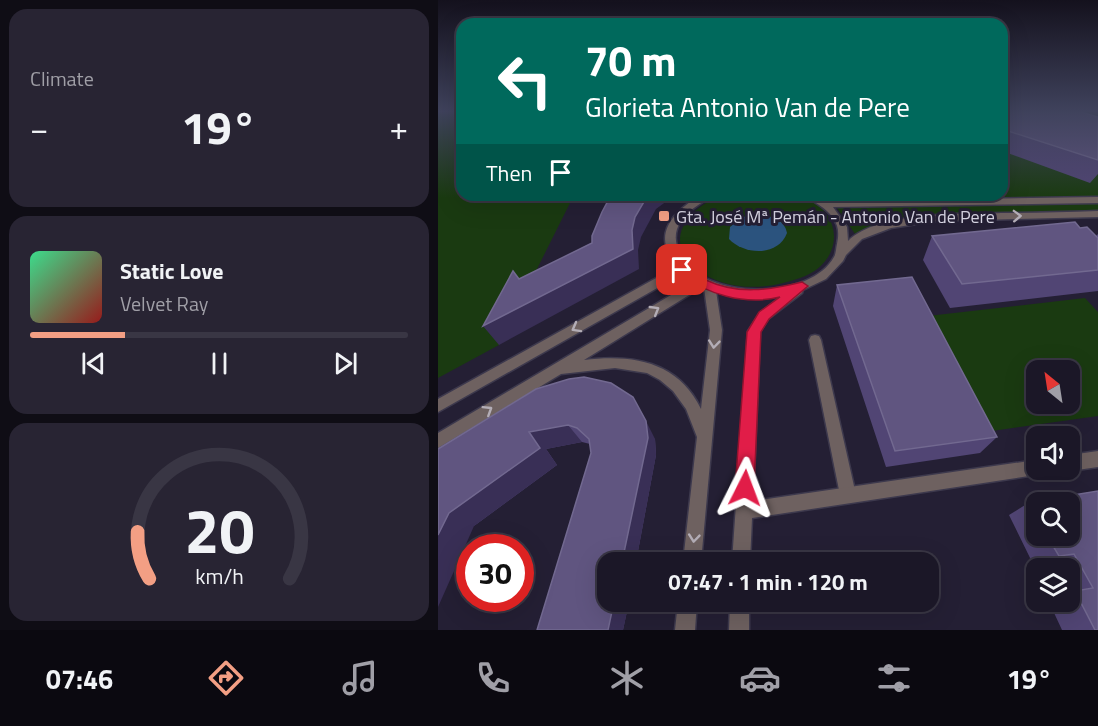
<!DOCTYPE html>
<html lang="en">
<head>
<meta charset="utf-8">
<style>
  body { margin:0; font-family:"Titillium Web",sans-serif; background:#282433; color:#f1f3f6; height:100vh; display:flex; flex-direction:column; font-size:22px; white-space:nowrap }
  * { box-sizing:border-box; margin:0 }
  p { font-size:20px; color:#a09fa7 }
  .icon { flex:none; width:33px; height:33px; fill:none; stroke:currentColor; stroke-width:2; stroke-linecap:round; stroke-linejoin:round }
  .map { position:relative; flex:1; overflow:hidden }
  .panel { display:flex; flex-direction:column; gap:9px; padding:9px; background:#0f0d15; width:438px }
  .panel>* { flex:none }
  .hud { position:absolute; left:18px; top:18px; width:552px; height:183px; border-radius:18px; box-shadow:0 6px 24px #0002,0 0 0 2px #393644; background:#00695c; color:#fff; overflow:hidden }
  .needle { width:39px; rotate:330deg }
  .tools { position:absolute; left:588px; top:360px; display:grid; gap:12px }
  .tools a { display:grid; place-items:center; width:54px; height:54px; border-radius:12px; background:#1b1727; box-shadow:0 6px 24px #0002,0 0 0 2px #393644; font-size:30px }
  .speed { position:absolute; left:18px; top:534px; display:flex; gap:12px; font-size:30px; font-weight:700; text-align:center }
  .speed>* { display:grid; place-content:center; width:78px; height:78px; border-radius:50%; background:#1b1727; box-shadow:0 6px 24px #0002,0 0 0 2px #393644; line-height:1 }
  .speed .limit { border:9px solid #d22; background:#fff; color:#111 }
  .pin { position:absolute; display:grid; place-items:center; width:51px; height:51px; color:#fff; margin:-26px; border-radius:12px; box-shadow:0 3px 9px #0006 }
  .me { position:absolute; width:66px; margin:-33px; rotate:3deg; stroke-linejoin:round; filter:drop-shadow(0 0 4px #0008) }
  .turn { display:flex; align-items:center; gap:21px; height:126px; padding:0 30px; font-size:27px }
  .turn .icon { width:78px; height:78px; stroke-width:2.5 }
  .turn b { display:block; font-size:42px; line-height:51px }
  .then { display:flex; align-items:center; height:57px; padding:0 30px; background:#0003; gap:12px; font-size:22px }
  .big { font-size:45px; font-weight:700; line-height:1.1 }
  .panel .card { flex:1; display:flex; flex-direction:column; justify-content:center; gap:9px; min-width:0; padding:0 21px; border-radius:18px; background:#282433 }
  .panel .dial { align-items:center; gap:0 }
  .dial svg { height:156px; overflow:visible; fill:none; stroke:#393644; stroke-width:7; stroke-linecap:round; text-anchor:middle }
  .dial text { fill:#f1f3f6; stroke:none }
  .song { display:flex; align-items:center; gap:18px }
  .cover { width:72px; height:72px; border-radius:9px; background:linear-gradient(135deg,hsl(150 70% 55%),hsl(0 70% 35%)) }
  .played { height:6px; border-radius:3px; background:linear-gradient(90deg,#f39f84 25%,#393644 25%) }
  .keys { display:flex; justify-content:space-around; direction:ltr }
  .heat { display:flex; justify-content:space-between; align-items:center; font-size:33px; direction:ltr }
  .trip { position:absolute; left:159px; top:552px; width:342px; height:60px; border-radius:18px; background:#1b1727; box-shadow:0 6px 24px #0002,0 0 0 2px #393644; font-weight:700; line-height:60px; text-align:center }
  .tab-bar { display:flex; height:96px; justify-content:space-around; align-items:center; background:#0b0910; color:#a09fa7 }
  .tab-bar .icon { width:42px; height:42px }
  .tab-bar .current { color:#f39f84 }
  .tab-bar b { font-size:27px; color:#f1f3f6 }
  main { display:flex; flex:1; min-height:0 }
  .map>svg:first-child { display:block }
</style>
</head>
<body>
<main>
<section class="panel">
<div class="card"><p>Climate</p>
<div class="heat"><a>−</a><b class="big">19°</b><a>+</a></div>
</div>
<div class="card">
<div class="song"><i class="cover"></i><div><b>Static Love</b><p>Velvet Ray</p></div></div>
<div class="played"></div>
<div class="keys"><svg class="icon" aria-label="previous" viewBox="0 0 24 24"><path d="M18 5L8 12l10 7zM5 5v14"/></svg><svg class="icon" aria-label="pause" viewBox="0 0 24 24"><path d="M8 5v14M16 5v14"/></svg><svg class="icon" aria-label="next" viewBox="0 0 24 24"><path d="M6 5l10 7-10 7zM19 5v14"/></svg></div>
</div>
<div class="card dial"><svg viewBox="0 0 100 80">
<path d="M14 69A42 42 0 1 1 86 69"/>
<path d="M14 69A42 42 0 0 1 8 45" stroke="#f39f84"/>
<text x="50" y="56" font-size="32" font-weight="700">20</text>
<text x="50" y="72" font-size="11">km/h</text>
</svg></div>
</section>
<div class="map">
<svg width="660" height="630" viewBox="0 0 660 630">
  <rect width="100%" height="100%" fill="#241f34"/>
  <path fill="#1a3a11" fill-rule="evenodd" d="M12,110H24V195H136L61,345L0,378V114Z
    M564,110H660V197L401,202L397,195H564Z
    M285,195C303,195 343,191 358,195C407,207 409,262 362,278C338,287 311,290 286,283C226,264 229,216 285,195Z
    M660,202V212L462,218L417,234L399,208Z
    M647,298L660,312V416L540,433L481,317ZM598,370H632V404H598Z"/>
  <path fill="#2b537e" d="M321,215C334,216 346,219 349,233C340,257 306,255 291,239L292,227L304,217Z"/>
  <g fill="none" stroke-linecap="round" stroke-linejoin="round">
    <defs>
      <path id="service" d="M377,335L381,336L383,340L418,495L416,501L410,503L404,501L402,495L371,340L373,336Z"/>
      <path id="minor" d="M263,195H274C264,204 250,209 243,221C235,233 237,244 243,256C266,300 372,301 396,257C398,254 398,248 399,244C401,234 401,226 395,218C388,207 376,203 367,195H378L389,201L660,197V203L395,207L409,227L410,241C440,211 526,214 567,213C598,213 629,212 660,211V217L498,221L453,228L424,239L408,255L405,261L388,279L365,290L364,293L330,319L322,332L315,501L598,460V470H605L604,474L314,518L312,562H294L310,331L322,313L346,294C322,299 301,298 278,291L284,330L263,562H245L259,437L248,409L235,391L222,380L209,373L177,368L123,374L0,448V433L255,282L244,274L0,412V399L238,267C235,261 230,253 228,246C222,223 246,205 263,195ZM264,287L266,288L272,330L263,409C240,361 194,354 146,360Z
        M660,451V467L632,471L629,470H632V455Z
        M240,602H259L257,630H237Z
        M292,602H311V630H291Z"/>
    </defs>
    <use href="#service" stroke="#3d394d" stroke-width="3"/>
    <use href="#minor" stroke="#3d394d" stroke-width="3"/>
    <use href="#service" fill="#6e6160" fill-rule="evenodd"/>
    <use href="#minor" fill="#6e6160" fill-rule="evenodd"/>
  </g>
  <path fill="#514574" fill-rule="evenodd" d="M564,110L660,117V174L652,183L564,151Z
    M642,228L658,236L660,234V291L512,308L485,260L494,236Z
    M399,285L559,437L542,453L448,467L395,306Z
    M98,389L217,439L218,455L198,562H170V602H191L185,630H99L153,453L152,444L144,442L108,449L119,465L36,526Z
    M660,491V630H624L611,602H632V568H613L610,564L596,566L571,515L592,502ZM598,502L632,536H598Z"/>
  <path fill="#392f56" d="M210,195H237L218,209L203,237L200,250L201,269L61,345L45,326L194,230L197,217Z
    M208,421L217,439L218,455L198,562H184Z
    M130,425L144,442L108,449L119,465L36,526L0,607V535L11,513L91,432Z
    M176,602H191L185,630H170Z"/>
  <path fill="#605580" stroke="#726990" stroke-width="1.5" d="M564,110H636L660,117V160L564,129Z
    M174,195H210L197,217L194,230L195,249L45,326L75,271L81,279L154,243V236L164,212L171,199Z
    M637,222L642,228L649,227L660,238V270L524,284L494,236Z
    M474,277L559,437L457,451L399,285Z
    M146,377L173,383L195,397L208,421L210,438L184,562H170V602H176L170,630H99L153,453L151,439L139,428L130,425L91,432L102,448L11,513L0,535V449L98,389L131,379Z
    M660,491V630H657L637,591L655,588L636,554L621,556L609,536H632V502H598V515L592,502Z"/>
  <defs><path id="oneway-chevron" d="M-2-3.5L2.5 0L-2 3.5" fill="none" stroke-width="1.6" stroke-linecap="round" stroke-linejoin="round" transform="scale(1.5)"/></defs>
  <g stroke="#b3adb6">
    <use href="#oneway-chevron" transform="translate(579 216) rotate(-2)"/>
    <use href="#oneway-chevron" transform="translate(217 310) rotate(-31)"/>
    <use href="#oneway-chevron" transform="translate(138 328) rotate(151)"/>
    <use href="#oneway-chevron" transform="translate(276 344) rotate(96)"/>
    <use href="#oneway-chevron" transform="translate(50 410) rotate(-32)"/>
    <use href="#oneway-chevron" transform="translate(256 538) rotate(96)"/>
  </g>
  <linearGradient id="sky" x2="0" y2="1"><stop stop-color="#14111d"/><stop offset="0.56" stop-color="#3f425c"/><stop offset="1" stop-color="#3f425c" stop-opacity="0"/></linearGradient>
  <rect width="660" height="198" fill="url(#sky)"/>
  <path fill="#e11d48" stroke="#92132f" stroke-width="1.5" d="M244,265C254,268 260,276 268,280C299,295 332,290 364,282L370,286L331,319L323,332L316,488L313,495L307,498L300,495L297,488L309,332L321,312L342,297C306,306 269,294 240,273L238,270L240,267Z"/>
  <rect fill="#f39f84" stroke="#241f34" stroke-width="2" x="220" y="210" width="12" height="12" rx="3"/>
  <g text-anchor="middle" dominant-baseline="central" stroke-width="6" stroke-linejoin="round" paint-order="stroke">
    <g font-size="18" fill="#d8d6e4" stroke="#241f34" text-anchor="start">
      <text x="238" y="216">Gta. José Mª Pemán - Antonio Van de Pere</text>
    </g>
  </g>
</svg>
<div class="tools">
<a><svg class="needle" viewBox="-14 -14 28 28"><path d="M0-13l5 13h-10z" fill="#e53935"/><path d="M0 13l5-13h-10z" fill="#a09fa7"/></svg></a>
<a><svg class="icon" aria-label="sound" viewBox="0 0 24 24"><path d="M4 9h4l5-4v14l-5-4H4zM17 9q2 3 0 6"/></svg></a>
<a><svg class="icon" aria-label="search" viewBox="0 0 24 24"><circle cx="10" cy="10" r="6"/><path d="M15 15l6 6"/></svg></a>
<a><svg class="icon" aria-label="layers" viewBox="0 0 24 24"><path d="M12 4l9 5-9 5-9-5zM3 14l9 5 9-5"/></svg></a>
</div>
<div class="speed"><div class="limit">30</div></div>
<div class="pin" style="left:244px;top:270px;background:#d93025"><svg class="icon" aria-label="arrive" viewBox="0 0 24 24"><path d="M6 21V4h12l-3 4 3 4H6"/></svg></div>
<svg class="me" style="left:307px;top:488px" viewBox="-20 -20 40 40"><path d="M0-17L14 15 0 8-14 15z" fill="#e11d48" stroke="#fff" stroke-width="4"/></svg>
<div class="trip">07:47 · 1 min · 120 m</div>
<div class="hud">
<div class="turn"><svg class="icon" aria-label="left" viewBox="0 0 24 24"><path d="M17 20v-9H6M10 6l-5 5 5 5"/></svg><div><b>70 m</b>Glorieta Antonio Van de Pere</div></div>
<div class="then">Then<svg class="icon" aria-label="arrive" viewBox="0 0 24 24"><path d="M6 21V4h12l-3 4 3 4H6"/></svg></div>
</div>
</div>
</main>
<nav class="tab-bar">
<b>07:46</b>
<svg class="icon current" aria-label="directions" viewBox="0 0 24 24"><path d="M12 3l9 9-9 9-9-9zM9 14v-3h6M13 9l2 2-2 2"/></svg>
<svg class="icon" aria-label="music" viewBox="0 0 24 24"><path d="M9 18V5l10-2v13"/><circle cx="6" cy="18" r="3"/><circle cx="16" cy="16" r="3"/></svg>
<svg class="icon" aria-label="phone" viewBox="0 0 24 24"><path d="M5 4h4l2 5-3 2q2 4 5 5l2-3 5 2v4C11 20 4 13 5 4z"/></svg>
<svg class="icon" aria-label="climate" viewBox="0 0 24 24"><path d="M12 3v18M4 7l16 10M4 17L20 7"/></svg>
<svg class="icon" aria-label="car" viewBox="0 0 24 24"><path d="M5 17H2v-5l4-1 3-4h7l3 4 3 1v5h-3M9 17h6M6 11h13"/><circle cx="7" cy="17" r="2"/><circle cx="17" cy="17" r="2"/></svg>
<svg class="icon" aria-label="filters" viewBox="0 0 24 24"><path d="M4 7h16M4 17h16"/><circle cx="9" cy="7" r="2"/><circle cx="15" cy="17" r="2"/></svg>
<b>19°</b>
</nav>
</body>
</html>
